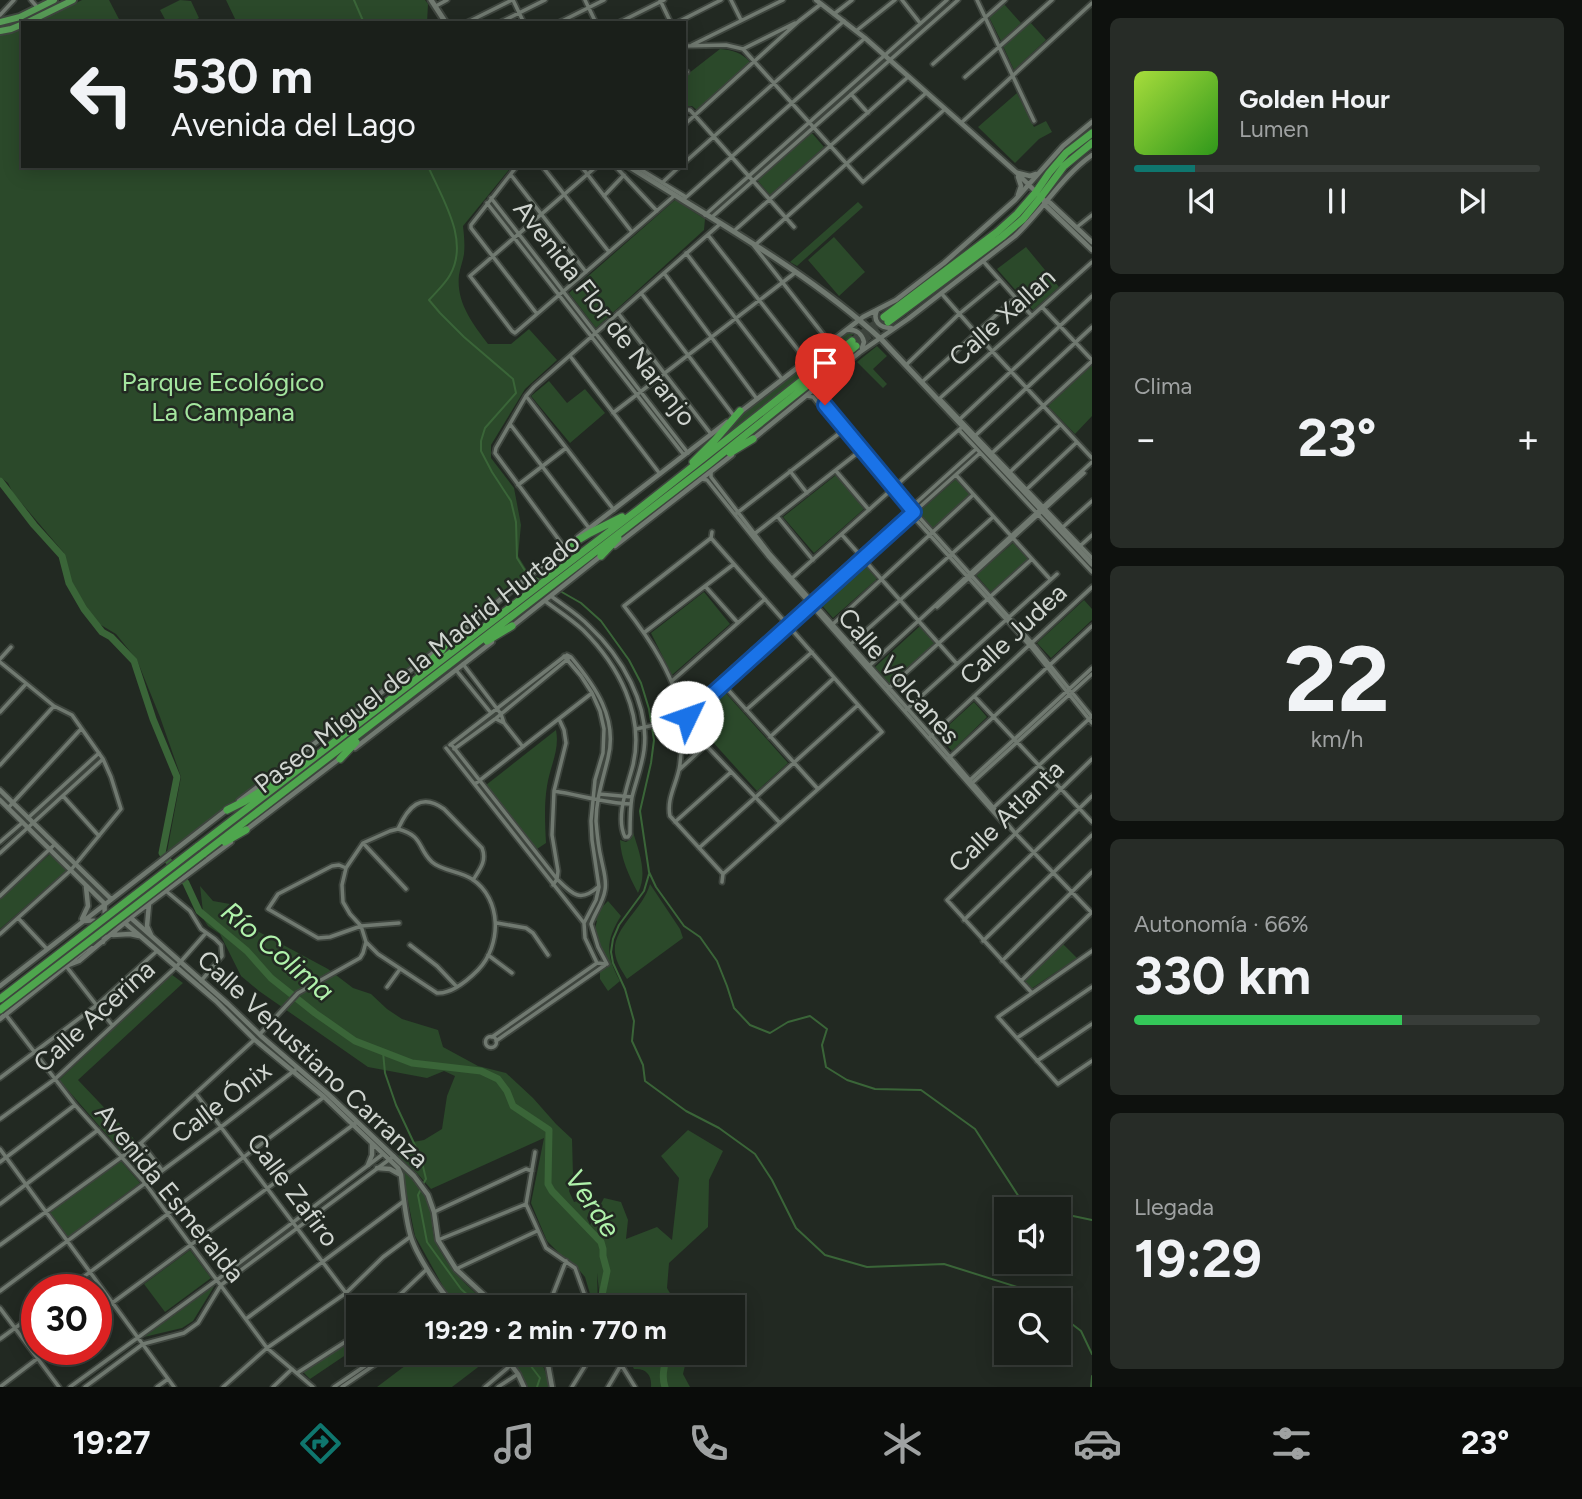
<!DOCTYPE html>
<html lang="es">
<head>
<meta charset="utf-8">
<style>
  body { margin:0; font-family:Figtree,sans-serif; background:#272c27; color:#f1f3f6; height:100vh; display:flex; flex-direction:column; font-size:26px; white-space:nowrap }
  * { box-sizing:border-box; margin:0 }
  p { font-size:23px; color:#9fa2a2 }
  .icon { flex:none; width:38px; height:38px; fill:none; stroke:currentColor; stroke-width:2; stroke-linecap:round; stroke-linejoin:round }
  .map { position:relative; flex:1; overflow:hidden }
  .sheet { display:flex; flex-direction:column; gap:18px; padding:18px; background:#0e110e; width:490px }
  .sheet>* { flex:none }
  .top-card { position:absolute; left:21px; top:21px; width:665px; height:147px; border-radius:0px; box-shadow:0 4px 18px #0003,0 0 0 2px #383d39; background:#1a1f1a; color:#f1f3f6; overflow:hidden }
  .controls { position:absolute; left:994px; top:1197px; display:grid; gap:14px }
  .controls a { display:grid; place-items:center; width:77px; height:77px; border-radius:0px; background:#1a1f1a; box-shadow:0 4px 18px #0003,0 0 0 2px #383d39; font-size:35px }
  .speed { position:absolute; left:21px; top:1274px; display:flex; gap:14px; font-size:35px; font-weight:700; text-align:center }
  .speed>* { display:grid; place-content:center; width:91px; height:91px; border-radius:50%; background:#1a1f1a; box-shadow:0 4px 18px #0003,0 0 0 2px #383d39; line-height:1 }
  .speed .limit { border:10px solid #d22; background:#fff; color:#111 }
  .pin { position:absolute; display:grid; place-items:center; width:60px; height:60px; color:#fff; margin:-72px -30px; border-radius:50% 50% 50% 0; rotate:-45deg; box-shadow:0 0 7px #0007 }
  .pin .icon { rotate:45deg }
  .me { position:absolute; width:77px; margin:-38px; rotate:48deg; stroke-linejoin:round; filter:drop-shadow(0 0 5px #0008) }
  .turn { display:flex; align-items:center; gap:24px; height:147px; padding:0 35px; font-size:32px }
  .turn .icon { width:91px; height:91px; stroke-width:2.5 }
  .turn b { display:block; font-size:49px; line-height:60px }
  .big { font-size:52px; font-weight:700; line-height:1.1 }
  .sheet .widget { flex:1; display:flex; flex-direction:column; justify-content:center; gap:10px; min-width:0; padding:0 24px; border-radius:10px; background:#272c27 }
  .sheet .dial { align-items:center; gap:0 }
  .dial b { font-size:91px; line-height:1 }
  .song { display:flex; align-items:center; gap:21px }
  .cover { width:84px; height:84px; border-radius:10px; background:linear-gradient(135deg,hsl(80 70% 55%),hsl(110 70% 35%)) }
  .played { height:7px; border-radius:4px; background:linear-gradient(90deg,#0f766e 15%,#383d39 15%) }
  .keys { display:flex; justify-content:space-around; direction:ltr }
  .heat { display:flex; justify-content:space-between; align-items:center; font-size:38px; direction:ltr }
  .charge { height:10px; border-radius:5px; background:linear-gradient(90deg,#34c759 66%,#383d39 0) }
  .trip { position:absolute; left:346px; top:1295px; width:399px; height:70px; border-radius:0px; background:#1a1f1a; box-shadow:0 4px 18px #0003,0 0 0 2px #383d39; font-weight:700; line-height:70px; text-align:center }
  .menu { display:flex; height:112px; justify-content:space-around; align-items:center; background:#0a0c0a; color:#9fa2a2 }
  .menu .icon { width:49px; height:49px }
  .menu .selected { color:#0f766e }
  .menu b { font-size:32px; color:#f1f3f6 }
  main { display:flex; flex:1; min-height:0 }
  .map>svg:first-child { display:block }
</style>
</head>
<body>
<main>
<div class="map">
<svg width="1092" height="1387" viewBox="0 0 1092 1387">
  <rect width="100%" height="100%" fill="#222922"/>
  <path fill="#2b492a" d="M82,0H109L121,23H36Z
    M180,0L191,1L199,18L189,23H167L160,10Z
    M226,0H425L428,4L427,23H237Z
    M1004,4L1021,23L1001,41L989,17Z
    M1030,22L1046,40L1014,70L1003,46Z
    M23,29V166H512L463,226C464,235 465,244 464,254C463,261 460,268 459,275C456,302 472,323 488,344H511L529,329L557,360L525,389L491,445V458L514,488L521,525L518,556L528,572L437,647L167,852L181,777L160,717L137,660L116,634L96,622L69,578L64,553L13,493L8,483L0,477V36Z
    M720,49C732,50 741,52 750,62L697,110L692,106H684V77Z
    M1017,93L1034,127L1046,121L1052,132L1039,139L1015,163L978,127Z
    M811,132L824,147L770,195L757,180Z
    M675,200L705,219L704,230L596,328L569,293Z
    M858,202L863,207L797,266L790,262Z
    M834,237L865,272L839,296L808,260Z
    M1026,247L1059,287L1033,310L997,269Z
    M846,332L855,333L704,454L740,414Z
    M877,346L887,356L873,369L887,384L883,388L857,362Z
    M1092,365V416L1075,434L1048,406Z
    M549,381L567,403L585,389L605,413L570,443L531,396Z
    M836,475L864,509L814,553L783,517Z
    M956,479L970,495L933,529L919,512Z
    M1014,542L1028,558V560L991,592L976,575Z
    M863,563L877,579L833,618L819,602Z
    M704,592L730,624L672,675L651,633Z
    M1084,600L1092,609V620L1051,658L1037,643Z
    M920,626L935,643L890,684L875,667Z
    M724,691L788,763L757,791L693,720Z
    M974,702L987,717L952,751L938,735Z
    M556,730C560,750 550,766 547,786C544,805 545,823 546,843L537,849L486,785Z
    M633,832C639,852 648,873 638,893C629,876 621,859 620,840L626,842L631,839Z
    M50,854L67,870L0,929V898Z
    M650,884L680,929L683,938L627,979C622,971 616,962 615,953C612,928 643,910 650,884Z
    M200,886L213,901L230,904L222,912L328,969L353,988L371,994L387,1009L402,1019L438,1030L443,1047L478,1066L506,1073L533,1098L556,1124L572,1139L573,1175L569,1191L574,1202L585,1199L593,1203L587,1218L590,1225L604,1198L621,1202L628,1220L626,1239L657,1227L672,1240L679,1178L661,1156L688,1130L723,1151L709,1180L708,1227L669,1263L667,1288L678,1307H601L597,1273L598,1307H594L585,1277L575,1265L561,1255L547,1241L531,1203L544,1138L431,1189L416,1172L398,1156L413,1142L424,1140L442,1129L447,1096L455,1076L444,1071L427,1078L368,1067L259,991L241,976L220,934L208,926L204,920Z
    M608,901L621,916C605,941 606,956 620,981L608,991L600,979V970L608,964L594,932L597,921L595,920L603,906Z
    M1062,943L1077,958L1031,989L1022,981Z
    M171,974L183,983L78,1080L136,1141L122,1152L59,1080Z
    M120,1160L140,1183L68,1237L49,1211Z
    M401,1166C412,1178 426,1190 430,1207C433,1219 431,1233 437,1245C450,1271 470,1289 492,1307H463L451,1298L444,1288L415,1236Z
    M190,1250L211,1278L165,1312L144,1284Z
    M215,1285L193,1321L182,1328L144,1337Z
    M359,1334V1346L310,1379L302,1371Z
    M422,1353H492L494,1355L452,1387H377Z
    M507,1353H536C543,1364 547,1374 549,1387H527Z
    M625,1353H688L683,1374L690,1387H651C652,1375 646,1368 634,1369Z"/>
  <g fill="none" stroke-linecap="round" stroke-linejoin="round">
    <path stroke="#3a6538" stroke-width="2" d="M354,0L364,23
      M428,166C442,199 470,240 450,275C445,284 436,292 429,300L440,313L464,337L513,379L516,393L485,428L481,441V451L492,472L511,501L516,522L517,558L527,574L542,581
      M553,587L581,603L601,621L629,660L641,683L649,709L654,740L651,763L640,811L649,872L656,887L684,926L700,937L717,961L727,986L734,1008L750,1025L770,1033L788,1022L810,1016L827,1029L822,1045L826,1067L847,1080L875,1089L921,1090L975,1129L1021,1200L1043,1209
      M649,874L644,891L619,925L613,939L611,952L613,963L625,989L634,1021L632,1041L643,1065L645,1081L686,1111L719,1128L755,1154L772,1180L796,1228L825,1255L867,1267L944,1264L1027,1290L1040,1300
      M383,1052L385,1073L396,1105L421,1158L426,1179L423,1184
      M421,1189L418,1195L427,1242L461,1289L481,1307
      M1059,1213L1092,1220
      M1059,1314L1081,1331L1092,1354
      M521,1353L540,1378L537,1387
      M1091,1387L1092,1376"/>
    <path stroke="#3a6538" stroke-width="7" d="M0,481L34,525L62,556L69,583L84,609L102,632L111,637L134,661L153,719L177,777L162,853L186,883L199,911L247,951L271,978L315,1013L355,1041L412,1063L481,1071L498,1079L507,1091L513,1106L549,1130L548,1184L552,1191L601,1242L603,1249V1256L607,1271L602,1295L606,1307
      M665,1387C661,1376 665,1364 667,1353"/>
    <path stroke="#3c433c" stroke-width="7" stroke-dasharray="7 3.5" stroke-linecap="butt" d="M852,341L881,319
      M856,346L886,323"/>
    <defs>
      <path id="minor" d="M31,0L38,8
        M513,0L524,23
        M585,0L596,23
        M660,0L671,23
        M731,0L741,20
        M902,0L920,23
        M977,0L1034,121
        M436,6L447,0
        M834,14L852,0
        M0,15L14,0
        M466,23L512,0
        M499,23L545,0
        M558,23L604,0
        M618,23L664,0
        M676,23L721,0
        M856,31L895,0
        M692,45L783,0
        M684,46L726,45L743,49L863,182L945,109
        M743,49L795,23
        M933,64L1005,0
        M684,72H687
        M965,77L1052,0
        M851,94L868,113
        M684,110H690L794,227
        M961,123L1092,3
        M684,125L799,21L821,4
        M684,163L844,21
        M517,166L471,225V228L537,314
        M542,166L609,252
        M581,166L632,232
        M597,166L470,276L512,331L515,333L674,196
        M615,166L657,211
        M635,166L686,197
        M511,175L586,272
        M663,182L680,166
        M604,196L624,175
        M491,198L688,453
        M683,200L865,38
        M487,203L684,455
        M705,215L947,0
        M712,217L958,0
        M1077,227L1092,215
        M734,231L908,77
        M708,235L806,360
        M686,253L782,379
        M983,261L1032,316
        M664,273L757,399
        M641,293L734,416
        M941,293L992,351L1092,458
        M1042,307L1092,360
        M618,313L711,434
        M830,343L754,246L926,93
        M570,356L660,474
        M906,365L959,314L999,281
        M922,382L1015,298
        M816,388L815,393L893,488L1032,643L1092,717
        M526,396L614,510
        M806,396L813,397L890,491L1031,647L1092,723
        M939,399L1092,262
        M941,400L1092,558
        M613,413L796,272
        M960,419L1092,296
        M510,424L589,528
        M959,430L1092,572
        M976,435L1092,327
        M992,453L1092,361
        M711,471V477L770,554L931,735L1016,834L1092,913
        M790,471L807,493
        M836,471L869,510
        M1011,471L1060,425
        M956,475L1050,579
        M701,479L707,480L768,556L1004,824
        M518,485L566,448
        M1027,489L1077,442
        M737,513L841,432
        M777,516L813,560
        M1063,527L1092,501
        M712,532L711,538L882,732
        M753,535L860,451
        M842,535L957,664
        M1079,547L1092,535
        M565,548L495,453L496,448L526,396L534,387L720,224
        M791,579L962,427
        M705,586L738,623
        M551,596C564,606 578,614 589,626C621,656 650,704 644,750C642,766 636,781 632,797C630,809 630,822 630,834L628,837H625
        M545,601C557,610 571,619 583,630C618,665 645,714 633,765C628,785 615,817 625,837
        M624,606C649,638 678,680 682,721C684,735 681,750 680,764C678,782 666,798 670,816L723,874
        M624,606L711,538
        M937,607L1084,473
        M833,624L973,495
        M645,632L734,564
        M851,644L993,517
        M567,655L571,657C595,686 618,718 608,758C603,779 596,799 596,821C597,833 598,846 601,858C603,869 607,879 605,890C603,903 595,912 591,924L598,947L607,964
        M564,656L581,676L592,693L600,711L604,729L603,753L595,780L591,821L592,840L599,887L596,900L584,923
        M0,659L11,647
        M0,662L54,706L72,715L103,759L111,777L121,809L70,871L0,934
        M463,664L501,714L504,723
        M868,667L1092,462
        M456,670L491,713
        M672,681L765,599
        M721,682L818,789
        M888,689L1032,559
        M974,696L1092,822
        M746,710L812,652
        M906,710L1057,574
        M0,712L26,684
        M496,719L504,723L523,747
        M675,720L976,449
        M682,720L980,453
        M682,720L780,823
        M636,729L677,720
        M770,737L834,678
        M930,737L1092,587
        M451,744L557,879C572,894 580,903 598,887
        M450,745L565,656
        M446,748L584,923L585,938L597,963
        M454,749L495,719L569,658
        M949,758L1092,626
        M0,765L54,706
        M679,770L706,745
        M970,780L1092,668
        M475,784L592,693
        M971,784L1092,674
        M554,791C580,795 604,803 631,804
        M599,794L632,797
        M63,796L99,836
        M8,808L81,729
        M993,808L1090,718
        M28,818L99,753
        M675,822L731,772
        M398,829C424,836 417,848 432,862C442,871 460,871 472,879C502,899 502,945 478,970C467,981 452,994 437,993L378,954L366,942L361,926L350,914L343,902L342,885L346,868L363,843L390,831Z
        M398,829C408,807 421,792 444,809L482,848C487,861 480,869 473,880
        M0,842L22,823
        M363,843L406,889
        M699,848L858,705
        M0,853L103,759
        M346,868L339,865L332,866L278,894L268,909L318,938L330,937L361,926L399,923
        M723,874L882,732
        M722,882L723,874
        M553,885L557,879L558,871L552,835L554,791L566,743L564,730L559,719
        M166,891L190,911L201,929L215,939L221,945L222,956L201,981
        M0,896L54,845
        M18,918L47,949
        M964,920L1092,796
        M497,923L526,928L533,933L548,955
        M983,941L1092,835
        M410,945L437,966L457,987
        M1092,951L998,1017L1058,1084L1092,1061
        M488,955L512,973
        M1002,961L1092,872
        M66,966L112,1025
        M1021,981L1091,913
        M387,987L400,969
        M1032,993L947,900L1092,759
        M6,1015L75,1105L145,1183L267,1348L313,1387
        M260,1034L298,993L360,958L363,953L366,942
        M485.5 1042a5.5 5.5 0 1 1 11 0a5.5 5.5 0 1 1-11 0Z
        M492,1037L597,963L607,964
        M1017,1038L1092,987
        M496,1041L605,965
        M1037,1061L1092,1024
        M0,1078L97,1005L157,951
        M196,1094L346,1293L363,1307
        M0,1119L55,1079L176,967L206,933
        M141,1143L162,1170
        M0,1149L174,1387
        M535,1152L526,1204L546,1248L575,1268L589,1307
        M0,1162L75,1105
        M0,1204L98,1130
        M434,1212L526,1169L532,1171
        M438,1240L526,1204
        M0,1245L141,1143L254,1040
        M456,1269L537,1231
        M66,1290L324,1097
        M0,1291L221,1127L295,1070
        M387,1307L427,1269
        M436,1307L442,1301L443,1293
        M444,1307L453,1304
        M548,1307L566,1261
        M0,1308L59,1387
        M96,1315L357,1122
        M246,1319L404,1201
        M0,1339L37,1312
        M410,1353L413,1356
        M614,1353L635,1387
        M548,1365L555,1353
        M297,1373L359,1333
        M0,1387L50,1349
        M70,1387L217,1280L383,1154
        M85,1387L143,1344L184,1333L198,1323L221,1285L394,1156
        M157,1387L168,1379
        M223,1387L267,1348L346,1293L383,1257L410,1237
        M273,1387L292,1369
        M334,1387L384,1353
        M342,1387L392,1353
        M485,1387L511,1365
        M498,1387L518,1374
        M572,1387L593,1353
        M608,1387L621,1365"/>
      <path id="tertiary" d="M816,0L865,38L961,123L1017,173L1043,199L1045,205L1092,250
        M1018,173L1030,176L1036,174
        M1018,195L1021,186L1018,177
        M1047,200L1092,242
        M877,310C872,321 880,328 891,328
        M847,330C856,329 862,334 864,342L862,348
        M739,413L863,317L896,300L944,263L1015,200L1063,146L1092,122
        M753,439L860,352L908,319L1015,236C1043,210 1062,176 1092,155
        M578,537L727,422
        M615,546L732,455
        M510,628L602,555
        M355,748L492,642
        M0,790L111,899
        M0,800L105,904
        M239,801L458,634L566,546
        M246,830L339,759
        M105,904C103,917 108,926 122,925
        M149,904L147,926L151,935
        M131,918L228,1004L261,1036L328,1094L414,1176L428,1195L434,1212L438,1240L456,1269L497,1307
        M82,919L88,906L86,887
        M85,921C100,918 107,928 103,942
        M125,923L216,1001L255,1040L324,1097L398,1168L401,1175C403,1195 405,1215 410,1234C415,1253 442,1296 457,1307
        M113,935L130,934L139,936
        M69,963L86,949L94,948
        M0,986L229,808
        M0,1019L66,966L79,961L135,914L231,842
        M368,1165L372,1155V1144
        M377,1168L390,1169L399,1174
        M502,1353L518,1374L524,1387
        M540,1353L548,1365L552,1387"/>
      <path id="secondary" d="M431,0L446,23
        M628,166C715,221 807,271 882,340L1092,564"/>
      <path id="primary" d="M0,22L20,17L54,0
        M26,23L73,0
        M0,31L11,29L23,24"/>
      <path id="trunk" d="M884,317L997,232L1017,214L1036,192L1049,173L1066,153L1092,133
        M888,322L1002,237L1023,219L1041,197L1064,166L1092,143
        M730,453L753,439
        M693,462L715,440L740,411
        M565,548L590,533L622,517
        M601,556L618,538
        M487,641L512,626
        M419,672L442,650L447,642
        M340,759L356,742
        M227,810L245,801L287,775
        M225,842L246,830
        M197,847L639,509L852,341
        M203,854L708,465L856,346"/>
    </defs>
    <use href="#minor" stroke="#3e453e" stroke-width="7"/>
    <use href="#tertiary" stroke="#3e453e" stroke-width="8"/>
    <use href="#secondary" stroke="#3e453e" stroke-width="9"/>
    <use href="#primary" stroke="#3e453e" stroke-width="10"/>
    <use href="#trunk" stroke="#3e453e" stroke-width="10"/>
    <use href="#minor" stroke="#707970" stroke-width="3.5"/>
    <use href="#tertiary" stroke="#707970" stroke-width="4.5"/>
    <use href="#secondary" stroke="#707970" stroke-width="5"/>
    <use href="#primary" stroke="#579b56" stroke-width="6"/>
    <use href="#trunk" stroke="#4ea64d" stroke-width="7"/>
    <defs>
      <path id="trunk-bridge" d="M0,999L197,847
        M0,1010L203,854"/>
    </defs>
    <use href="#trunk-bridge" stroke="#3e453e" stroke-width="10" stroke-linecap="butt"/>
    <use href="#trunk-bridge" stroke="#4ea64d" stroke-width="7"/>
  </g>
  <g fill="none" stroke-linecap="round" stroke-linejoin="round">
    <defs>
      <path id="route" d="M687,717L914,512L825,405"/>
    </defs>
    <use href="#route" stroke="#114b97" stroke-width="18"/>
    <use href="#route" stroke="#1a73e8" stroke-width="12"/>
  </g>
  <g text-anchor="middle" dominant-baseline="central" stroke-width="5" stroke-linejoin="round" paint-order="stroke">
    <g font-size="26" fill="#d0d5d0" stroke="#222922">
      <text transform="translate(605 313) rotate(52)">Avenida Flor de Naranjo</text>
      <text transform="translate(1002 317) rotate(-42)">Calle Xallan</text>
      <text transform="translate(1013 634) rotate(-43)">Calle Judea</text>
      <text transform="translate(417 663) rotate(-38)">Paseo Miguel de la Madrid Hurtado</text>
      <text transform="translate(899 676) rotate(49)">Calle Volcanes</text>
      <text transform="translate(1006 816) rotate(-44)">Calle Atlanta</text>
      <text transform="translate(94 1016) rotate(-42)">Calle Acerina</text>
      <text transform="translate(313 1059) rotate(43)">Calle Venustiano Carranza</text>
      <text transform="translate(221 1102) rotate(-37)">Calle Ónix</text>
      <text transform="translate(293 1190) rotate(53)">Calle Zafiro</text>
      <text transform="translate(170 1193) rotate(51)">Avenida Esmeralda</text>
    </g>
    <g font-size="26" fill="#a4e69f" stroke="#222922">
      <text x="223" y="382">Parque Ecológico<tspan x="223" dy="30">La Campana</tspan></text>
    </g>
    <g font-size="28" font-style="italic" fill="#b0f2ab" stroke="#222922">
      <text transform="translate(278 951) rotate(40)">Río Colima</text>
      <text transform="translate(593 1203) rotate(56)">Verde</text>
    </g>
  </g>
</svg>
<div class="controls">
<a><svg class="icon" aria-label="sound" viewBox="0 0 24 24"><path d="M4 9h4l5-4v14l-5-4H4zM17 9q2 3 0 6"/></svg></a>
<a><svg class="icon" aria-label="search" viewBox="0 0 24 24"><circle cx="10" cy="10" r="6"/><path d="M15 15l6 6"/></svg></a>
</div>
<div class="speed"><div class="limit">30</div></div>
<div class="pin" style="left:825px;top:405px;background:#d93025"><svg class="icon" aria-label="arrive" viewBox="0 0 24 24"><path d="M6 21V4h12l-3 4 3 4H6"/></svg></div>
<svg class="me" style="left:687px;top:717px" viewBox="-20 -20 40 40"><circle r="19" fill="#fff"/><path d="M0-13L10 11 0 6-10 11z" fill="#1a73e8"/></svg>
<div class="trip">19:29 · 2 min · 770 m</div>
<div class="top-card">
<div class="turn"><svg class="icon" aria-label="left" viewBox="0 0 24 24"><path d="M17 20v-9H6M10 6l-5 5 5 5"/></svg><div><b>530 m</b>Avenida del Lago</div></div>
</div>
</div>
<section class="sheet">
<div class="widget">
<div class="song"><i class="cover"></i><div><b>Golden Hour</b><p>Lumen</p></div></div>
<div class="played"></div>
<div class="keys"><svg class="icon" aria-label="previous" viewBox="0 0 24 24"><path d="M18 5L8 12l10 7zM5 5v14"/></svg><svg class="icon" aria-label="pause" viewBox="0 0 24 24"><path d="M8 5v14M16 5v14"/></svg><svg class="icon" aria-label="next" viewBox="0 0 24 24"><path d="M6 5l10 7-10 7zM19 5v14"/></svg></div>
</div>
<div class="widget"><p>Clima</p>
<div class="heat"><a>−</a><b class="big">23°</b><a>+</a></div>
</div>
<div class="widget dial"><b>22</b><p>km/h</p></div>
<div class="widget"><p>Autonomía · 66%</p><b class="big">330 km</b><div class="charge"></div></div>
<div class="widget"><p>Llegada</p><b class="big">19:29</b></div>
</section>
</main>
<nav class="menu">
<b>19:27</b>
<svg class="icon selected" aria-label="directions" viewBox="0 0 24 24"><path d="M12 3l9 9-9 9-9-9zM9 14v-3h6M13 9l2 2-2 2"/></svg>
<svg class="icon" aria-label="music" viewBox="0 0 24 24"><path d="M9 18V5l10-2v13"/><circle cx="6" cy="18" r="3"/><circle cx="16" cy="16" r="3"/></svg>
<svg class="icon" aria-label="phone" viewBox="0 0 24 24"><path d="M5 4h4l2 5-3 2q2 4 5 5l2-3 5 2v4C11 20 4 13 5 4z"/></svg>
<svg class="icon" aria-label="climate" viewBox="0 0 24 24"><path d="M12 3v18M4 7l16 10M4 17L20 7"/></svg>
<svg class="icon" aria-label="car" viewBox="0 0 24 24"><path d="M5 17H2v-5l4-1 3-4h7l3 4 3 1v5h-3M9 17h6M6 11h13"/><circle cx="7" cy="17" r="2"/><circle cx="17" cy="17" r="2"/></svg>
<svg class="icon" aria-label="filters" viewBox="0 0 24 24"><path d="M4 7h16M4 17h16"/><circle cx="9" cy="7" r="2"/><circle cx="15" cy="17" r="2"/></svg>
<b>23°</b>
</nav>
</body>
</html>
